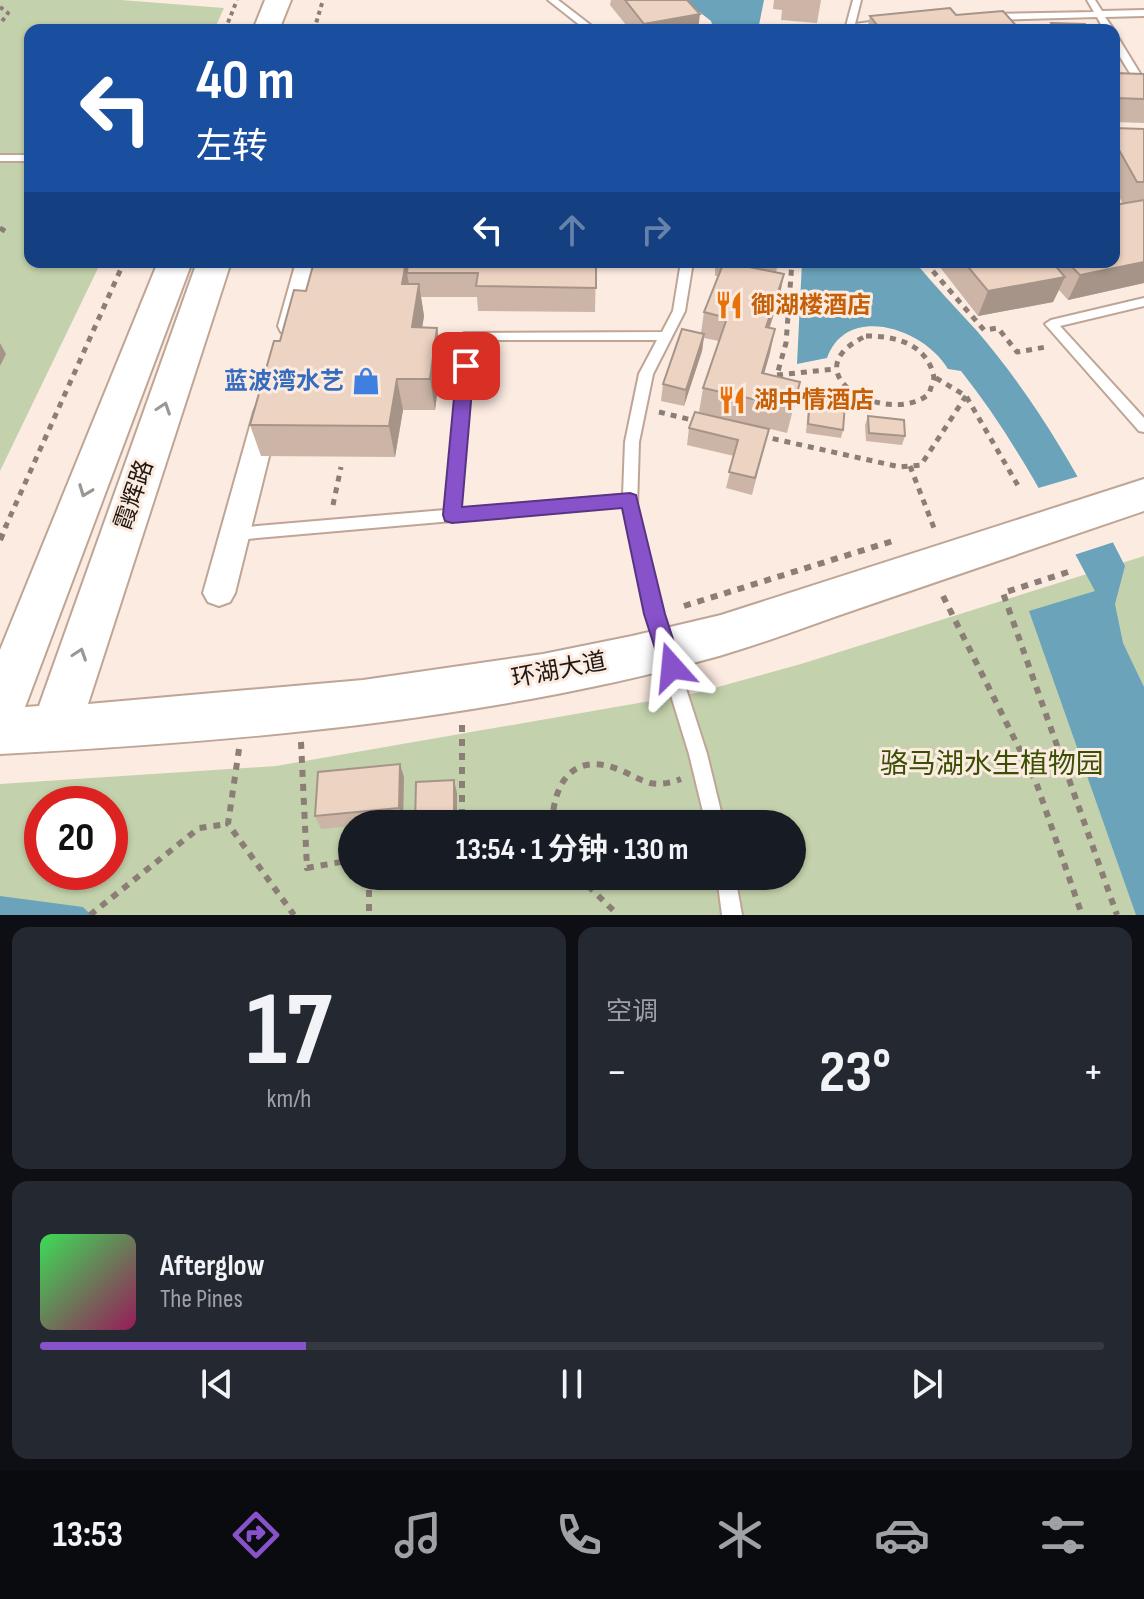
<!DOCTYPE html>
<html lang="zh">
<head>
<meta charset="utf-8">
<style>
  body { margin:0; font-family:"Sofia Sans Condensed","Noto Sans SC",sans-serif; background:#242831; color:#f1f3f6; height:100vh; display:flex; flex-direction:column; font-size:30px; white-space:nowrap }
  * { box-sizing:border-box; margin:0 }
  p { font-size:26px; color:#9ea1a6 }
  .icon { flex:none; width:44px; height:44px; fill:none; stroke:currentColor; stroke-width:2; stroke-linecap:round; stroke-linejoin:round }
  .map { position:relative; height:915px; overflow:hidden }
  .details { display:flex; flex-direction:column; gap:12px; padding:12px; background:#0d0f14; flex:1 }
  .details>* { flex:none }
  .top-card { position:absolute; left:24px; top:24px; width:1096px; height:244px; border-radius:16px; box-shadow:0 2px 6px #0004; background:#1a4fa0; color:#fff; overflow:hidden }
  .speed { position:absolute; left:24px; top:786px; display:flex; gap:16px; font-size:40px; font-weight:700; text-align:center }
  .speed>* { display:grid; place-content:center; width:104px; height:104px; border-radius:50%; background:#171b24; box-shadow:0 2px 6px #0004; line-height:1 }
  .speed .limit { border:12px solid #d22; background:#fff; color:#111 }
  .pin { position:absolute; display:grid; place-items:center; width:68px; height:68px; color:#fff; margin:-34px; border-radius:16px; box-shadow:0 4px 12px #0006 }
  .me { position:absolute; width:88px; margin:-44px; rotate:342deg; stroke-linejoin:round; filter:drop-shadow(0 0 6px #0008) }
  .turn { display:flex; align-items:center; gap:28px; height:168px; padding:0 40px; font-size:36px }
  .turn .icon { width:104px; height:104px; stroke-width:2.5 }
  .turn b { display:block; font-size:56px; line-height:68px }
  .lanes { display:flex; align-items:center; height:76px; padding:0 40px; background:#0003; justify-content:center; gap:40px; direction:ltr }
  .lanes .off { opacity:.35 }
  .big { font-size:60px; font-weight:700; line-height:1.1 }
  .details .widget { flex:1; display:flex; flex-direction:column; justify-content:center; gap:12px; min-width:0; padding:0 28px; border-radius:16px; background:#242831 }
  .details .dial { align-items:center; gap:0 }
  .dial b { font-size:104px; line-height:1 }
  .song { display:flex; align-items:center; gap:24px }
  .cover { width:96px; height:96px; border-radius:12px; background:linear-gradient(135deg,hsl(130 70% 55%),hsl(330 70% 35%)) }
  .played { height:8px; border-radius:4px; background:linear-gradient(90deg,#8852ca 25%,#363941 25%) }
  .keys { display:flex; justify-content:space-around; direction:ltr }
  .heat { display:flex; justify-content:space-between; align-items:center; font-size:44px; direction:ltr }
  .details .tiles { flex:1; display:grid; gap:12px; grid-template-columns:1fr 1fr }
  .widget:last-child { grid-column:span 2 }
  .trip { position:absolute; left:338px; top:810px; width:468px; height:80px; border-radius:40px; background:#171b24; box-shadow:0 2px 6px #0004; font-weight:700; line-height:80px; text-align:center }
  .menu { display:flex; height:128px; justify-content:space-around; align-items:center; background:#090b0e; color:#9ea1a6 }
  .menu .icon { width:56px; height:56px }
  .menu .selected { color:#8852ca }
  .menu b { font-size:36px; color:#f1f3f6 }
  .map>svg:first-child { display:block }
</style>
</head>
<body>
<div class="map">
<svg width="1144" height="915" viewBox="0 0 1144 915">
  <rect width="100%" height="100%" fill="#fcebe1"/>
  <path fill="#c3d2ac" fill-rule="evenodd" d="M0,0H121L224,8L214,30H30V262H101L0,471Z
    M1144,556V915H0V784L276,766L696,693L801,664ZM42,804H110V872H42ZM352,824H792V876H352Z"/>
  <path fill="#6ba3bb" d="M684,0H764L758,30H714L711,21Z
    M802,262H915C935,286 956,308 977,331C1038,402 1084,484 1125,566L1115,604L1123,643L1144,687V915H1136L1029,611L1095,591C1054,515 1015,439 961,371L948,369C925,329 847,302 827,358L797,364Z
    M0,896L83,907L91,915H0Z"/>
  <path fill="#fcebe1" d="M1083,475L1117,541L1071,556L1035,489Z"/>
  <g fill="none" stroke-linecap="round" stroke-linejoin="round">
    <defs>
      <path id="lane" d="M548,0H558L597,30H586Z
        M853,0H861L855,24L885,20L890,23L885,26L853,30H828L846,26Z
        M1087,0H1095L1102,11L1144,10V16L1105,17L1114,30H1104L1097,17L989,20L985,17L989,14L1094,12Z
        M1114,36L1119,39L1144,80V91L1139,88L1114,47Z
        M0,155H30V161H0Z
        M681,262H693L685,311L653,374L639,442L637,507L662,614L707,754L724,824H706L689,754L646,614L623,506L235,540L230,538L228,534L230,530L235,528L445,510L464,333L662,332L673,311ZM474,340H657L639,374L625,442L623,495L460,509Z
        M1144,298V306L1060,326L1144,418V432L1139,431L1045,324L1051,320Z
        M717,876H735L742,915H722Z"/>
      <path id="street" d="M296,262H320L302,326L299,332L290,335L281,332L278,326Z
        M267,402L277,405L280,412L235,593L230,602L219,606L208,602L203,593L254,412L257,405Z"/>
      <path id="secondary" d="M265,0H291L279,30H253Z
        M158,262H192L25,707L39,706L197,262H231L88,704L363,680L543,654L632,636L721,615L1144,479V511C1050,543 956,575 863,607C815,623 768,642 719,656C486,721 241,741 0,754V650Z"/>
    </defs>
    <use href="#lane" stroke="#bea595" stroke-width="4"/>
    <use href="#street" stroke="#bea595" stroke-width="4"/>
    <use href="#secondary" stroke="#bea595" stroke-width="4"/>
    <path stroke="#8b7e76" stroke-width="4" stroke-dasharray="4 4" stroke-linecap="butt" d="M0,7L8,13L0,24
      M225,30L237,0
      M314,30L323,0
      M0,228L4,230"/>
    <path stroke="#8b7e76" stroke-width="5" stroke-dasharray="6 6" stroke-linecap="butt" d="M0,228L8,233
      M925,262L984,330L998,328L1017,352L1046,347
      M866,336C896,336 928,344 934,378L929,394C888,428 787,373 866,336Z
      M777,375L835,369
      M936,378L966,396L1020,489
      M775,382L786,343L792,262
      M659,412L696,421
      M761,436L900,467L921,465L966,396
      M910,466L934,528
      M333,505L341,467
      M5,528L124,262"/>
    <path stroke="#8b7e76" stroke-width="6" stroke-dasharray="7 7" stroke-linecap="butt" d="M0,540L6,526
      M1068,572L1003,593L1117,915
      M943,596L1036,782L1082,915
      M684,606L896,540
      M462,725V824
      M301,742L307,868L352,860
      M239,749L228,824L294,915
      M506,824L552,821
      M552,824C554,782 573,751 620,770C630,774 639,780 650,783C660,785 671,783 681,779
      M369,876V915
      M578,876L618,915
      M90,915L199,828L228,824"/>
    <use href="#lane" fill="#fff" fill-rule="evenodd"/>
    <use href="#street" fill="#fff" fill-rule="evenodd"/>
    <use href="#secondary" fill="#fff" fill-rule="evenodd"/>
  </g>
  <path fill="#ccb5a7" d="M611,0H687L698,30H630L610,5Z
    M774,0H821L817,23L781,20L782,10L773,9Z
    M956,15L1020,30H867L870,16Z
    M1114,73L1144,74V123L1114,122Z
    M1114,128L1144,129V283L1068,300L1059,290L1053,302L978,316L936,262H1114L1123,204L1114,187Z
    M314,262H596L595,312L478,311L477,297H421L424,316L422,328H437L442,359L435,410H403L395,457L261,456L250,425L280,341L306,291Z
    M715,262H778L776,273L784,274L779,299L770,327V353L764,374L800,382L787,433L699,412L703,388L719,341L704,338L702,351L684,406L661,401L663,384L701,333L704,312L718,276H715Z
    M810,399L843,430L841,438L806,433L808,407Z
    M868,416L905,436L902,445L866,441L865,425Z
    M689,428L769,429L752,495L726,488L734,456L687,445Z
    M404,777L403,820L367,824H352V826L321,829L315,816Z"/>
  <path fill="#a69488" d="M700,14L698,30H644V24Z
    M406,262H416L407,273L411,296L402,284Z
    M1144,262V283L1068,300L1080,275Z
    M784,274L779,299L761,351L766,327Z
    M1065,277L1053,302L978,316L988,291Z
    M419,284L424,316L417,359L412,327Z
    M437,328L442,359L435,410L430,379Z
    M775,329L770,353L757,398L762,373Z
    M704,334L702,351L684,406L686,390Z
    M0,343L6,354L0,366Z
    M397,379L403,410L395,457L389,426Z
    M400,764L404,777L403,820L399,808Z
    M454,780L457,793V824H454Z"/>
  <path fill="#edd3c2" stroke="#a69488" stroke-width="2" d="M625,0H687L700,14L644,24Z
    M950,8L956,15L1003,11L1020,30H881L870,16Z
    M1051,23L1085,24L1088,30H1054Z
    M818,28L819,30H777Z
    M1114,73L1144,74V99L1114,98Z
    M1114,128L1144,129V182H1137L1114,141Z
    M1144,200V262L1080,275L1067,262H1114V205Z
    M314,262H406L402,284H419L412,327L437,328L430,379H397L389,426L250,425L274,341H280L294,290L306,291Z
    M408,262H596V288L476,286L478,273H407Z
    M724,262L784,274L766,327L775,329L762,373L800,382L793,408L703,388L727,318L704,312Z
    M964,262H1052L1065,277L988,291Z
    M682,329L704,334L686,390L663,384Z
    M810,399L845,404L843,430L808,424Z
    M695,412L769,429L755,478L729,472L738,440L689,428Z
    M868,416L904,420L905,436L869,433Z
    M400,764L399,808L315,816L318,772Z
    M454,780V824H415L416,782Z"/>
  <defs><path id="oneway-chevron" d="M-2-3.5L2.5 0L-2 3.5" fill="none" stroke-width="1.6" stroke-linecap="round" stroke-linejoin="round" transform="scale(2)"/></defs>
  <g stroke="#9b9794">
    <use href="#oneway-chevron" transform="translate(164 408) rotate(-71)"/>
    <use href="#oneway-chevron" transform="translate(85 491) rotate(111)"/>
    <use href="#oneway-chevron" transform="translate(80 654) rotate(-71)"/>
  </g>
  <path fill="#8852ca" stroke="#583583" stroke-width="2" d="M466,360L474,366L462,507L630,493L636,495L665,614L682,667L679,673L672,676L664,673L661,667L644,614L622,508L452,523L445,521L443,515L457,366Z"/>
  <defs>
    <symbol id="restaurant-bare" viewBox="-9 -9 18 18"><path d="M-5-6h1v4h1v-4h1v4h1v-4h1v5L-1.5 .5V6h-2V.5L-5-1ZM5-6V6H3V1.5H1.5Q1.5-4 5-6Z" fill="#e8710a" stroke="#fcebe1" stroke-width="2.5" paint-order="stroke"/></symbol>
    <symbol id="shop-bare" viewBox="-9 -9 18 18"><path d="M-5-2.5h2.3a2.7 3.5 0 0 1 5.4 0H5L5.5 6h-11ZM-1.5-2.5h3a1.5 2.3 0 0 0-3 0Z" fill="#3f7fe0" stroke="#fcebe1" stroke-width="2.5" paint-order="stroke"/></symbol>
  </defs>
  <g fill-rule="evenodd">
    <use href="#restaurant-bare" x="709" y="285" width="40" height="40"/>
    <use href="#shop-bare" x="346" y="361" width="40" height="40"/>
    <use href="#restaurant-bare" x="712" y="380" width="40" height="40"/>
  </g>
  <g text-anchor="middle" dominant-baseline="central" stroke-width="6" stroke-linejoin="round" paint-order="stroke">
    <g font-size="24" font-weight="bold" fill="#c56008" stroke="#fcebe1" text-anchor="start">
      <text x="751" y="305">御湖楼酒店</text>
      <text x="754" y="400">湖中情酒店</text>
    </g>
    <g font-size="24" font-weight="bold" fill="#366cbe" stroke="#fcebe1" text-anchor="end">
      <text x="344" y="381">蓝波湾水艺</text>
    </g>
    <g font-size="24" fill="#211812" stroke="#fcebe1">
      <text transform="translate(134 495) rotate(-71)">霞辉路</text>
      <text transform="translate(559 670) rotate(-11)">环湖大道</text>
    </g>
    <g font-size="28" fill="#3a4f03" stroke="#fcebe1">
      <text x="992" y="764">骆马湖水生植物园</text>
    </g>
  </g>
</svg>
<div class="speed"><div class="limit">20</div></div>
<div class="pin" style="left:466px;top:366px;background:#d93025"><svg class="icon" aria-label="arrive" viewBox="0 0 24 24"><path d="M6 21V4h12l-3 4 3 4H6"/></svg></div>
<svg class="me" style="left:672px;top:667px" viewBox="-20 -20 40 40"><path d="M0-17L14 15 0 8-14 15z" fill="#8852ca" stroke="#fff" stroke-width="4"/></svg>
<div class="trip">13:54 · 1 分钟 · 130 m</div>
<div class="top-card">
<div class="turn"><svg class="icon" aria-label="left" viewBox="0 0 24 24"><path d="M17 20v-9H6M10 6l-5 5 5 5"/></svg><div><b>40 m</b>左转</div></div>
<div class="lanes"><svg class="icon" aria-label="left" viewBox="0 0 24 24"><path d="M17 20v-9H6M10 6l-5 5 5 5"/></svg><svg class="icon off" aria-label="ahead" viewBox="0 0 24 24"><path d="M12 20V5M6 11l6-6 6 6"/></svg><svg class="icon off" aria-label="right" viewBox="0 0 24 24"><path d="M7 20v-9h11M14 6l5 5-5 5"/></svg></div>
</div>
</div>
<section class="details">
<div class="tiles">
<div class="widget dial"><b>17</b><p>km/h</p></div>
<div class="widget"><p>空调</p>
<div class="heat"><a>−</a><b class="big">23°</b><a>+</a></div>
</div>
<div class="widget">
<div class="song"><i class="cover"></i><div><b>Afterglow</b><p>The Pines</p></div></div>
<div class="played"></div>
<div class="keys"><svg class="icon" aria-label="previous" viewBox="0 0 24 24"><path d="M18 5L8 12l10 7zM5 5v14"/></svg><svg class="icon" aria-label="pause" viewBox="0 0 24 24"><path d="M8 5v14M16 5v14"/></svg><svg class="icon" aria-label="next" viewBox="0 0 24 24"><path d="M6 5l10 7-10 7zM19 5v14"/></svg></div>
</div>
</div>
</section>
<nav class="menu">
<b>13:53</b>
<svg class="icon selected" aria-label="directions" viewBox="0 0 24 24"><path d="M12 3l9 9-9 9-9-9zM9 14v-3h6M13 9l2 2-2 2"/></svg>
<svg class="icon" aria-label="music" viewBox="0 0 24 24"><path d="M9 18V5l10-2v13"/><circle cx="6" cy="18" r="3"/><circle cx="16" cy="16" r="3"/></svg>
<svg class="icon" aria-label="phone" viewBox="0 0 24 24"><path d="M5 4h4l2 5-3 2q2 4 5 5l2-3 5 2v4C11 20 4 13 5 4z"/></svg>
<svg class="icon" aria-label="climate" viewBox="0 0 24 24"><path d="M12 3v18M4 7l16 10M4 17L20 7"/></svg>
<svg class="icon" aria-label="car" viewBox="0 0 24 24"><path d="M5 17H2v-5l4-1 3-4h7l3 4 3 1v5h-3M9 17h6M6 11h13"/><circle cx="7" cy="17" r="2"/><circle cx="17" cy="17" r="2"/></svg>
<svg class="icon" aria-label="filters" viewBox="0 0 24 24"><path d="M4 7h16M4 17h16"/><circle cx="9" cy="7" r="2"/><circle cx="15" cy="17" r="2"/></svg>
</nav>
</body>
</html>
